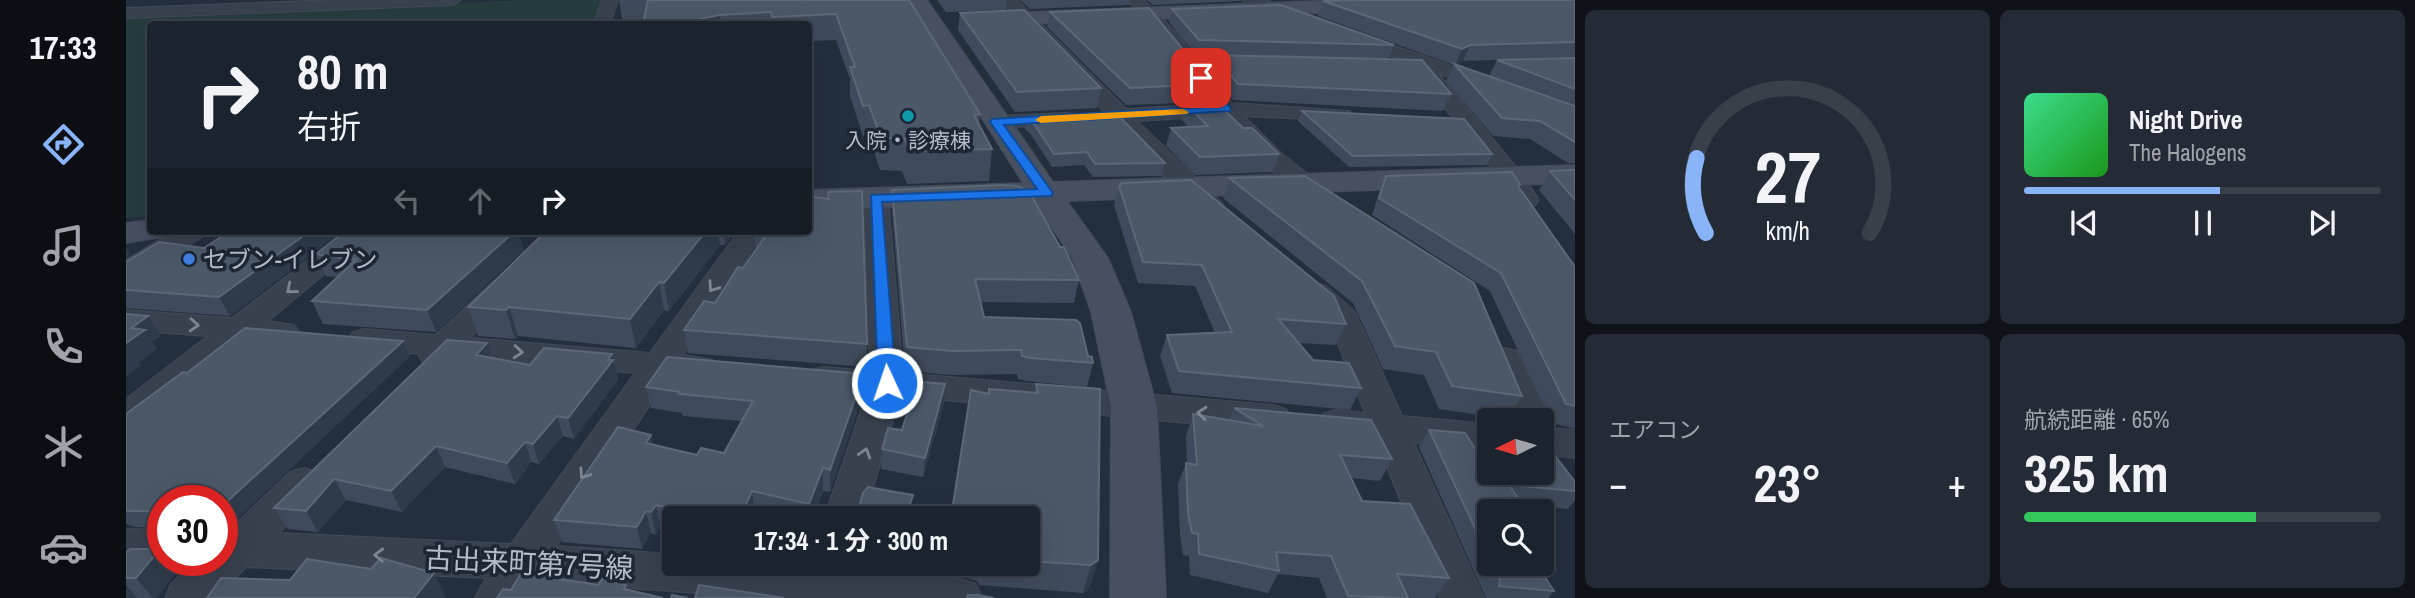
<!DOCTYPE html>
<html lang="ja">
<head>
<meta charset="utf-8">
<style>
  body { margin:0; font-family:"Archivo Narrow","Noto Sans JP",sans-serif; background:#242b36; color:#f1f3f6; height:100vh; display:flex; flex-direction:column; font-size:26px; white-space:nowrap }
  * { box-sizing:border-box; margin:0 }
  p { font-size:23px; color:#a0a4aa }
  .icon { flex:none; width:38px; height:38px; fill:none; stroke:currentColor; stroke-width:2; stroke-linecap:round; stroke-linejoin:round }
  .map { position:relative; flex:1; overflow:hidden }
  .details { display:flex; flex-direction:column; gap:10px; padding:10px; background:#0f1319; width:840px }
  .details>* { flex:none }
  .top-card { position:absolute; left:21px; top:21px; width:665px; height:214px; border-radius:7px; box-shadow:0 7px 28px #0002,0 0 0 2px #39404a; background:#1b232e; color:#f1f3f6; overflow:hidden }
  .needle { width:46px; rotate:265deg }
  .fabs { position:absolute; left:1351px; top:408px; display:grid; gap:14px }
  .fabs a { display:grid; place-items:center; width:77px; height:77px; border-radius:7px; background:#1b232e; box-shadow:0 7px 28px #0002,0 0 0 2px #39404a; font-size:35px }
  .speed { position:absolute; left:21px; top:485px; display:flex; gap:14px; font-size:35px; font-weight:700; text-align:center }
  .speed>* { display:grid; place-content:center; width:91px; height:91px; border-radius:50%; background:#1b232e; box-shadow:0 7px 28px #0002,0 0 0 2px #39404a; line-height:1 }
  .speed .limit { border:10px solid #d22; background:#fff; color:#111 }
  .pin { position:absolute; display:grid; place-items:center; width:60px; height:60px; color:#fff; margin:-30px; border-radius:14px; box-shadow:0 4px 10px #0006 }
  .me { position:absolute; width:77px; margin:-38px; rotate:357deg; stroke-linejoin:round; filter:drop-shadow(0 0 5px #0008) }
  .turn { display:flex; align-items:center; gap:24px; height:147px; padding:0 35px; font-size:32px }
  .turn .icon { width:91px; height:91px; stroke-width:2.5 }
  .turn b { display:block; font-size:49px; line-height:60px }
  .lanes { display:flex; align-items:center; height:66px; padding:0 35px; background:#0003; justify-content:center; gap:35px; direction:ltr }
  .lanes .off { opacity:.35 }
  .big { font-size:52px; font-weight:700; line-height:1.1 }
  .details .tile { flex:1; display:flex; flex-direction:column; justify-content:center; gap:10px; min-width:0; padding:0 24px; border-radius:10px; background:#242b36 }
  .details .dial { align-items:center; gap:0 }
  .dial svg { height:182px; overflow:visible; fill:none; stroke:#39404a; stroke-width:7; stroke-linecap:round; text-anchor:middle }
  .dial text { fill:#f1f3f6; stroke:none }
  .song { display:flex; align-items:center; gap:21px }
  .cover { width:84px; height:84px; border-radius:10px; background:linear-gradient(135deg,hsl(150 70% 55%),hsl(120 70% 35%)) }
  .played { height:7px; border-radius:4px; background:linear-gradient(90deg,#8ab4f8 55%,#39404a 55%) }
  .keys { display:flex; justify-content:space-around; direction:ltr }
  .heat { display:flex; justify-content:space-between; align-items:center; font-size:38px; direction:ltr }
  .charge { height:10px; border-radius:5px; background:linear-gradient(90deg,#34c759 65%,#39404a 0) }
  .details .tiles { flex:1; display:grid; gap:10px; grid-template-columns:repeat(2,1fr) }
  .trip { position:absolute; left:536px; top:506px; width:378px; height:70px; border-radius:7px; background:#1b232e; box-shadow:0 7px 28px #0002,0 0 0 2px #39404a; font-weight:700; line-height:70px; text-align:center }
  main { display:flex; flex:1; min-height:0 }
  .dock { display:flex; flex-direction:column; width:126px; justify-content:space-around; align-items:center; background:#0b0e12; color:#a0a4aa }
  .dock .icon { width:49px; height:49px }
  .dock .on { color:#8ab4f8 }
  .dock b { font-size:32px; color:#f1f3f6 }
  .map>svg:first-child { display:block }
</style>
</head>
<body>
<main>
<nav class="dock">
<b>17:33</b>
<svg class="icon on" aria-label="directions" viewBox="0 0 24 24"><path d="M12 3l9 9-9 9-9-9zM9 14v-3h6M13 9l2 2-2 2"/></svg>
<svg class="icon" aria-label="music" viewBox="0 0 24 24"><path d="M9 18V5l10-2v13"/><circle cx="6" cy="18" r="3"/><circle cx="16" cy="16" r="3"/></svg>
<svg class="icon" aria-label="phone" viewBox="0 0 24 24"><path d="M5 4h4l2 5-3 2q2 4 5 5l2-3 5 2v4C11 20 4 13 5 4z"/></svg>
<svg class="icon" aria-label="climate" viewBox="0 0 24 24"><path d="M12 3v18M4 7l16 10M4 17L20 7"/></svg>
<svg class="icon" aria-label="car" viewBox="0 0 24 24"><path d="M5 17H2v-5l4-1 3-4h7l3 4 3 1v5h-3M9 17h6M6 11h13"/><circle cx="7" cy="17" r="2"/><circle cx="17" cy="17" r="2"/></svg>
</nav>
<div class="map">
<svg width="1449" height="598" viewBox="0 0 1449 598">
  <rect width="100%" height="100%" fill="#242f3e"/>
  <path fill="#263c3f" d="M401,0H475L467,24H24V216L0,218V16Z"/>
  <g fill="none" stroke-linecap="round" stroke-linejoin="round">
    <defs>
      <path id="street" d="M207,0H335L327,5L0,18V8Z
        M476,0H492L484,24H468Z
        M874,0H891L1000,109L1085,104L1039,42L1001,0H1018L1051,34L1106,103L1223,111L1227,115L1223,119L1216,121L1118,116L1154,152L1212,199L1208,204C1178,212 1114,139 1094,116L1011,121L1097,204L1093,209C1087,211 1082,212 1077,210C1055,200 1007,143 989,123L975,121L971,117L978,112Z
        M1116,0H1139L1179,14L1181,17L1179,20H1167L1118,3Z
        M1229,32L1371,82L1374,86L1364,92L1312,73L1394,172L1413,200L1409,205L1400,208L1391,205L1375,179L1290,72L1288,68L1289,65L1223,41L1220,37L1223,33Z
        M940,113L948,114L951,119L948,124L870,128L862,127L859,122L862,117L870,116Z
        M750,191L759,193L762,198L777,373L1147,405L1160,409L1165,418L1160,427L1147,431L774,396L738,518H698L741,393L686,386L681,378L686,370L698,367L744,371L738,198L741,193Z
        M48,231H80L76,237L10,278L0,281V260Z
        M220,231H250L142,321L168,325L173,332L168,339L157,342L120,339L12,426L0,430V399L82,336L0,330V310L106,318Z
        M613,231H639L557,355L587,360L592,368L587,376L575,379L543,376L430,546L548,554V564H675L834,579L850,584L856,598H640L407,581L396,598H349L360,578L120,567L90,598H39L45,584L71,560H96V532H101L164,472L178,468L192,472L197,483L192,494L153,533L385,544L509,373L325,357C316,366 308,366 297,363L292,354L227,346L222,339L227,332L238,329L310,335L365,284L375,281L385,284L390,290L344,338L524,353Z
        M1190,283L1200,286L1229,312L1276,416L1363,424V450L1288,443L1358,598H1314L1250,440L1197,432L1192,423L1197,414L1210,410L1239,413L1201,316L1175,292L1180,286Z
        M1379,348L1391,351L1395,359L1424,420L1419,428L1449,430V458L1416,454V420H1388L1363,359L1367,351Z
        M0,529L37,530V560H50L37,564L0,563Z"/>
      <path id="secondary" d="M781,0H801L927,182L1449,165V183L941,201L982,258L1005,312L1031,407L1040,598H984L985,407L965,312L946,258L909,202L682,210V190L897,183Z
        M1216,0H1252L1257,5L1254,9L1247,11L852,26L844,25L841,20L844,15L852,14Z
        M24,220V231H40L36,237L0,243V223Z"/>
    </defs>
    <use href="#street" stroke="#414a57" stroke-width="2"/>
    <use href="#secondary" stroke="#414a57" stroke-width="2"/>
    <use href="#street" fill="#38414e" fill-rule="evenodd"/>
    <use href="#secondary" fill="#465061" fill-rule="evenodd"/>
  </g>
  <path fill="#3f4b5c" d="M493,0H783L854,114L853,124L866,149L863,181L781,184L776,171L754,170L743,136H737L724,96V79L710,40L682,41V24H497Z
    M811,0H881L880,10L820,12Z
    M894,0H1004L1003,5L904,9Z
    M1021,0H1115L1114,1L1027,5Z
    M1449,0V57L1337,61L1329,65L1363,76L1371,60L1449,58V163H1442L1404,139L1367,136L1320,81L1328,65L1192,16L1197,1Z
    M1046,9L1268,45L1262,59L1325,94L1317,111L1107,100L1084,71L1088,55L1262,59L1069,54L1043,22Z
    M924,12L1085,84L1080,102L1000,105L921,27Z
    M834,13L975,88L971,108L889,112L832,30Z
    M1060,104L1117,128L1153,154L1147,172L1069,175L1040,146L1045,128L1062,127L1056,120Z
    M1176,111L1366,154L1361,165L1223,167L1172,121Z
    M901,117L1039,163L1036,176L967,177L958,165L926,167L904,133L899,129Z
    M1449,170V234L1413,190L1424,171Z
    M1260,176L1393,187L1449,267V429L1426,423L1364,291L1246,215L1253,193Z
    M1103,178L1396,396L1381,419L1313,409L1298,375L1257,369L1227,303L1097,198Z
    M993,186L1220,324L1210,345L1172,343L1187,360L1235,388L1224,410L1046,393L1034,356L1041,335L1089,333L1069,286L1012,283L988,205Z
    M766,190L953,280L948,303L854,302L858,317L962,356L967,363L961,387L900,381L892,379L891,374L825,375L779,371L766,210Z
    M702,192L741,344V367L562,353L558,330L589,303L617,268L630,250L628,231H682L702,199Z
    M104,231H216L104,316L0,308V262L78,248Z
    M420,231H610L599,245H594L543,311L538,310L510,348L392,336L389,339L352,336L342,307Z
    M398,250L310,332L197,324L186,301L211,277L200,276L190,254Z
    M277,341L284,356L100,529L96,500H37V528L10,527L0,524V414L61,373Z
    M366,358L404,365L491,374L492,380L448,439L437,436L413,464L405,462L389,484L319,467L276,512L220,500L192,532L162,529L148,508Z
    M738,374L737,395L704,492L697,491L687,518H648L629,514L627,518H548V530L535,527L530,535L525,533L516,549L436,542L428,520L525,435L527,444L571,455L598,453L615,421L557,416L556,413L525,408L520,387Z
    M785,381L818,403L797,477L755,469L756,449L776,430L782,409H781L782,390Z
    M910,384L972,560L964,588L957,593L853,585L851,581L834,576L723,566V564H901V518H730L786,507L825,517L862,394L908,393Z
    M1108,408L1266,459L1254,481L1225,478L1236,501L1323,578L1309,598H1201L1193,578L1152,574L1142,593L1064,575L1063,556L1057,555L1054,535L1052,484L1060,463H1061L1060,436L1067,414L1103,420Z
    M1303,430L1350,450L1449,482V500L1442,509L1396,504L1363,511V564H1416V533L1428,552L1414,569L1428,591L1422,598H1360L1293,447Z
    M0,553L42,560L51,571L30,598H0Z"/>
  <path fill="#2f3b4b" d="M594,15L595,24H573L574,19Z
    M1344,45L1337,61L1329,65L1336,49Z
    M184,231H216L104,316L93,297Z
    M389,231H392L398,250L310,332L301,310Z
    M580,231H592L594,245L543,311L538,283Z
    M598,231H610L599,245Z
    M0,248L4,254L0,258Z
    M533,282L538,310L510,348L504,319Z
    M383,307L392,336L389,339L380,310Z
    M22,316L35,336L26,342L31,349L13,362L15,365L0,377V343L5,328Z
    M277,341L284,356L100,529L96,531V506Z
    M361,343L367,363L350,355Z
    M486,354L492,380L448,439L442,418Z
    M738,374L737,395L704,492V470Z
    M819,384L818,403L797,477L799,458Z
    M431,416L437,436L413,464L407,444Z
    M525,435L530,457L520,443Z
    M399,442L405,462L389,484L381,463Z
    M310,446L319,467L276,512L265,491Z
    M697,468V491L687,518H684L683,504Z
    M208,479L220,500L192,532L180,511Z
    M626,491L629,514L627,518H619L618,509Z
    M530,505L535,527L530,535L525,512Z
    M568,508L570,518H566L565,513Z
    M612,508L614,518H608V517Z
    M520,511L525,533L516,549L511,527Z
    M37,513V528L30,519Z
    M34,549L37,553V560H42L51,571L30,598H27L10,578Z
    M972,560L964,588L957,593L965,565Z
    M308,573L320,597L319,598H288Z
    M0,585L11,598H0Z"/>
  <path fill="#4b5868" stroke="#5c6777" stroke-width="2" d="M522,0H783L854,114L848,115L866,149L783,151L778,138H755L743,105L737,106L724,67H729L710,14L646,17L645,12L594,15L574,19L573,24H517Z
    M1236,0H1449V42L1344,45L1336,49L1197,1Z
    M1155,5L1268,45L1073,40L1046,9Z
    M1023,8L1085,84L1004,88L924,12Z
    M898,10L975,88L891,92L834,13Z
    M1088,55L1296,60L1325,94L1112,84Z
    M1449,58V89L1371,60Z
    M1328,64L1449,106V142L1414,121L1376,118Z
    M1090,102L1117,128H1126L1153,154L1074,157L1045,128L1082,126L1060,104Z
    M1176,111L1338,119L1366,154L1227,156Z
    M990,113L1039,163L969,164L961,152L928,154L906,121L901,117Z
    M1449,170V200L1424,171Z
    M1386,172L1394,184L1392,186L1449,267V406L1440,404L1375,273L1253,198L1260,176Z
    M1179,176L1348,283L1396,396L1326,386L1310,352L1269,346L1236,281L1103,178Z
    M1065,180L1208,296L1220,324L1152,319L1187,360L1223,363L1235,388L1053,371L1041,335L1106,332L1076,265L1017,262L993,186L996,183Z
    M876,185L891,186L903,191L934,247H938L953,280L849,279L858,317L950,320L954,323L962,356L966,357L967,363L904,358L896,356L895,350L827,351L781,347L766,190Z
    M736,191L741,344L558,330L578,301L589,303L612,267L617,268L643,231H682V196L703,199L702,192Z
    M104,231H184L93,297L0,290V262L33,242L78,248Z
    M219,231H389L301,310L186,301L230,260L190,254Z
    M420,231H580L538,283L533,282L504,319L383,307L380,310L342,307Z
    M0,314L22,316L5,328L19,330L0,343Z
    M119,328L277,341L96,506V500H37V513L30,519L24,511H0V414L57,372L61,373Z
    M321,340L361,343L350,355L404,365L418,348L486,354L482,360H487L442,418L431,416L407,444L399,442L381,463L310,446L265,491L208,479L180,511L148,508Z
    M541,357L738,374L704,470L697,468L683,504L626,491L618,509L612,508L608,517L568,508L565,513L530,505L525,512L520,511L511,527L428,520L492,427L525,435L520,443L571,455L575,448L598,453L627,401L553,394L554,392L520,387Z
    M785,381L819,384L799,458L756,449L762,428L776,430L788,391L782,390Z
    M910,384L974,389L972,560L965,565L901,561V518H730L737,493L742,487L787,495L783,507L825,517L845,390L863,394V389L912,393Z
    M1108,408L1245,420L1266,459L1214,455L1236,501L1284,504L1323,578L1271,574L1282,598L1222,596L1205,556L1150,552L1153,571L1073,554L1072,534L1066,533L1062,514L1060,463L1071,465L1067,414L1137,426Z
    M1303,430L1339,433L1350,450L1363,451V472H1416V455L1429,456L1449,482V491L1383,485L1401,511H1363V558Z
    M1416,533L1428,552L1416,551Z
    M4,549H34L10,578H0V553Z
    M255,558L308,573L288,598H81L95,578L164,580L181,559L245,569Z
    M1366,564H1410L1428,591L1373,586L1374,580Z
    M395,573L472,585L477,578L500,585L498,589L537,598H371L377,589L385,590Z
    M573,585L658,598H569Z
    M546,595L562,598H545Z
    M842,595H852L868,598H841Z"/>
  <defs><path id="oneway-chevron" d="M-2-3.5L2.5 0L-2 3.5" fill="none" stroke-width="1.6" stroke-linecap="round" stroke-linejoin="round" transform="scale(1.75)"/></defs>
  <g stroke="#7c8592">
    <use href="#oneway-chevron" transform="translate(587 287) rotate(125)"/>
    <use href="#oneway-chevron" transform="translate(165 289) rotate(141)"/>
    <use href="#oneway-chevron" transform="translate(68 325) rotate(4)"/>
    <use href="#oneway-chevron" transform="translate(392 352) rotate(5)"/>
    <use href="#oneway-chevron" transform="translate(1076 413) rotate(-175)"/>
    <use href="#oneway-chevron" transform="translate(739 453) rotate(-73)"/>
    <use href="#oneway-chevron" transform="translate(458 474) rotate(124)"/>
    <use href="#oneway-chevron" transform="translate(253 555) rotate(-178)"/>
  </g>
  <path fill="#1a73e8" stroke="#114b97" stroke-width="2" d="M1075,75L1079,76L1104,107V111L878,125L927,193L925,196L756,202L770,383L767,387H754L752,383L745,195L911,189L864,122L866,119L1092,106L1070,78Z"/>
  <path fill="#f59e0b" d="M1057,109L1063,112L1061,114L915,123L909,120L915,116Z"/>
  <circle fill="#0f9aa8" stroke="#1d2633" stroke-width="2.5" cx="782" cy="116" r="7"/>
  <circle fill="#3f7fe0" stroke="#1d2633" stroke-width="2.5" cx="63" cy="259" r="7"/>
  <g text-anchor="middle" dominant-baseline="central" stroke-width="7" stroke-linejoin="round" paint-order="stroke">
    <g font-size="21" fill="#b4bcc9" stroke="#1d2633">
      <text x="782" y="140">入院・診療棟</text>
    </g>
    <g font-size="24" fill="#b4bcc9" stroke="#1d2633" text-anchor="start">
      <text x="77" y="259">セブン-イレブン</text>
    </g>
    <g font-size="28" fill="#b4bcc9" stroke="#1d2633">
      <text transform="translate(403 563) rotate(3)">古出来町第7号線</text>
    </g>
  </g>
</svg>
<div class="fabs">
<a><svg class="needle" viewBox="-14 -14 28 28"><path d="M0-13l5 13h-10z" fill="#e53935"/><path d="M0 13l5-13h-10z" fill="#a0a4aa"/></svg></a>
<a><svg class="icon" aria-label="search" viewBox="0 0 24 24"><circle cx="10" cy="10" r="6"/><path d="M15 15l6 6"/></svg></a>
</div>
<div class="speed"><div class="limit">30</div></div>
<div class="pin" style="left:1075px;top:78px;background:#d93025"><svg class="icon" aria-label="arrive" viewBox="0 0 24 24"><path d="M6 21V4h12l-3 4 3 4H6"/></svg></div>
<svg class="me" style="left:761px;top:383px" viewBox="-20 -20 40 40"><circle r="17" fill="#1a73e8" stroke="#fff" stroke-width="3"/><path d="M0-11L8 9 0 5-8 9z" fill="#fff"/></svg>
<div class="trip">17:34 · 1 分 · 300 m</div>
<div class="top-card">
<div class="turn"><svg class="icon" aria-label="right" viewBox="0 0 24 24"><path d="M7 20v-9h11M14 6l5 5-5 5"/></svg><div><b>80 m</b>右折</div></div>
<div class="lanes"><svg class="icon off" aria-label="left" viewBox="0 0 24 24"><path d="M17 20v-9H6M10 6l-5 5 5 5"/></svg><svg class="icon off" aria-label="ahead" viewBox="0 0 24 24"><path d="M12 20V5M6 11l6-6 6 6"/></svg><svg class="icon" aria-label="right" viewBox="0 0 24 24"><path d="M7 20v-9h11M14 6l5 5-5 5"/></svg></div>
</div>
</div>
<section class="details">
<div class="tiles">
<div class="tile dial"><svg viewBox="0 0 100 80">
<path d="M14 69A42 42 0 1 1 86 69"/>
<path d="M14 69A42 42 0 0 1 10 36" stroke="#8ab4f8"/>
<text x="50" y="56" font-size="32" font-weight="700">27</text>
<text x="50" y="72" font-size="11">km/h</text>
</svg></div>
<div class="tile">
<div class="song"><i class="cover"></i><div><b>Night Drive</b><p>The Halogens</p></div></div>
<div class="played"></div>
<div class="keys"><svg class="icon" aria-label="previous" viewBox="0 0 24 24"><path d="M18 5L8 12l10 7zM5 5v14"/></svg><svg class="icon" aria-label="pause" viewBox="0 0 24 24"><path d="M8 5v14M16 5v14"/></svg><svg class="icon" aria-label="next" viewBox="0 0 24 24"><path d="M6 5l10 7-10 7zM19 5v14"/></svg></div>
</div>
<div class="tile"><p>エアコン</p>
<div class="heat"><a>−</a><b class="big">23°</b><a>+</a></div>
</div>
<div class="tile"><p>航続距離 · 65%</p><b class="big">325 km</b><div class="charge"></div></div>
</div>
</section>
</main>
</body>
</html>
